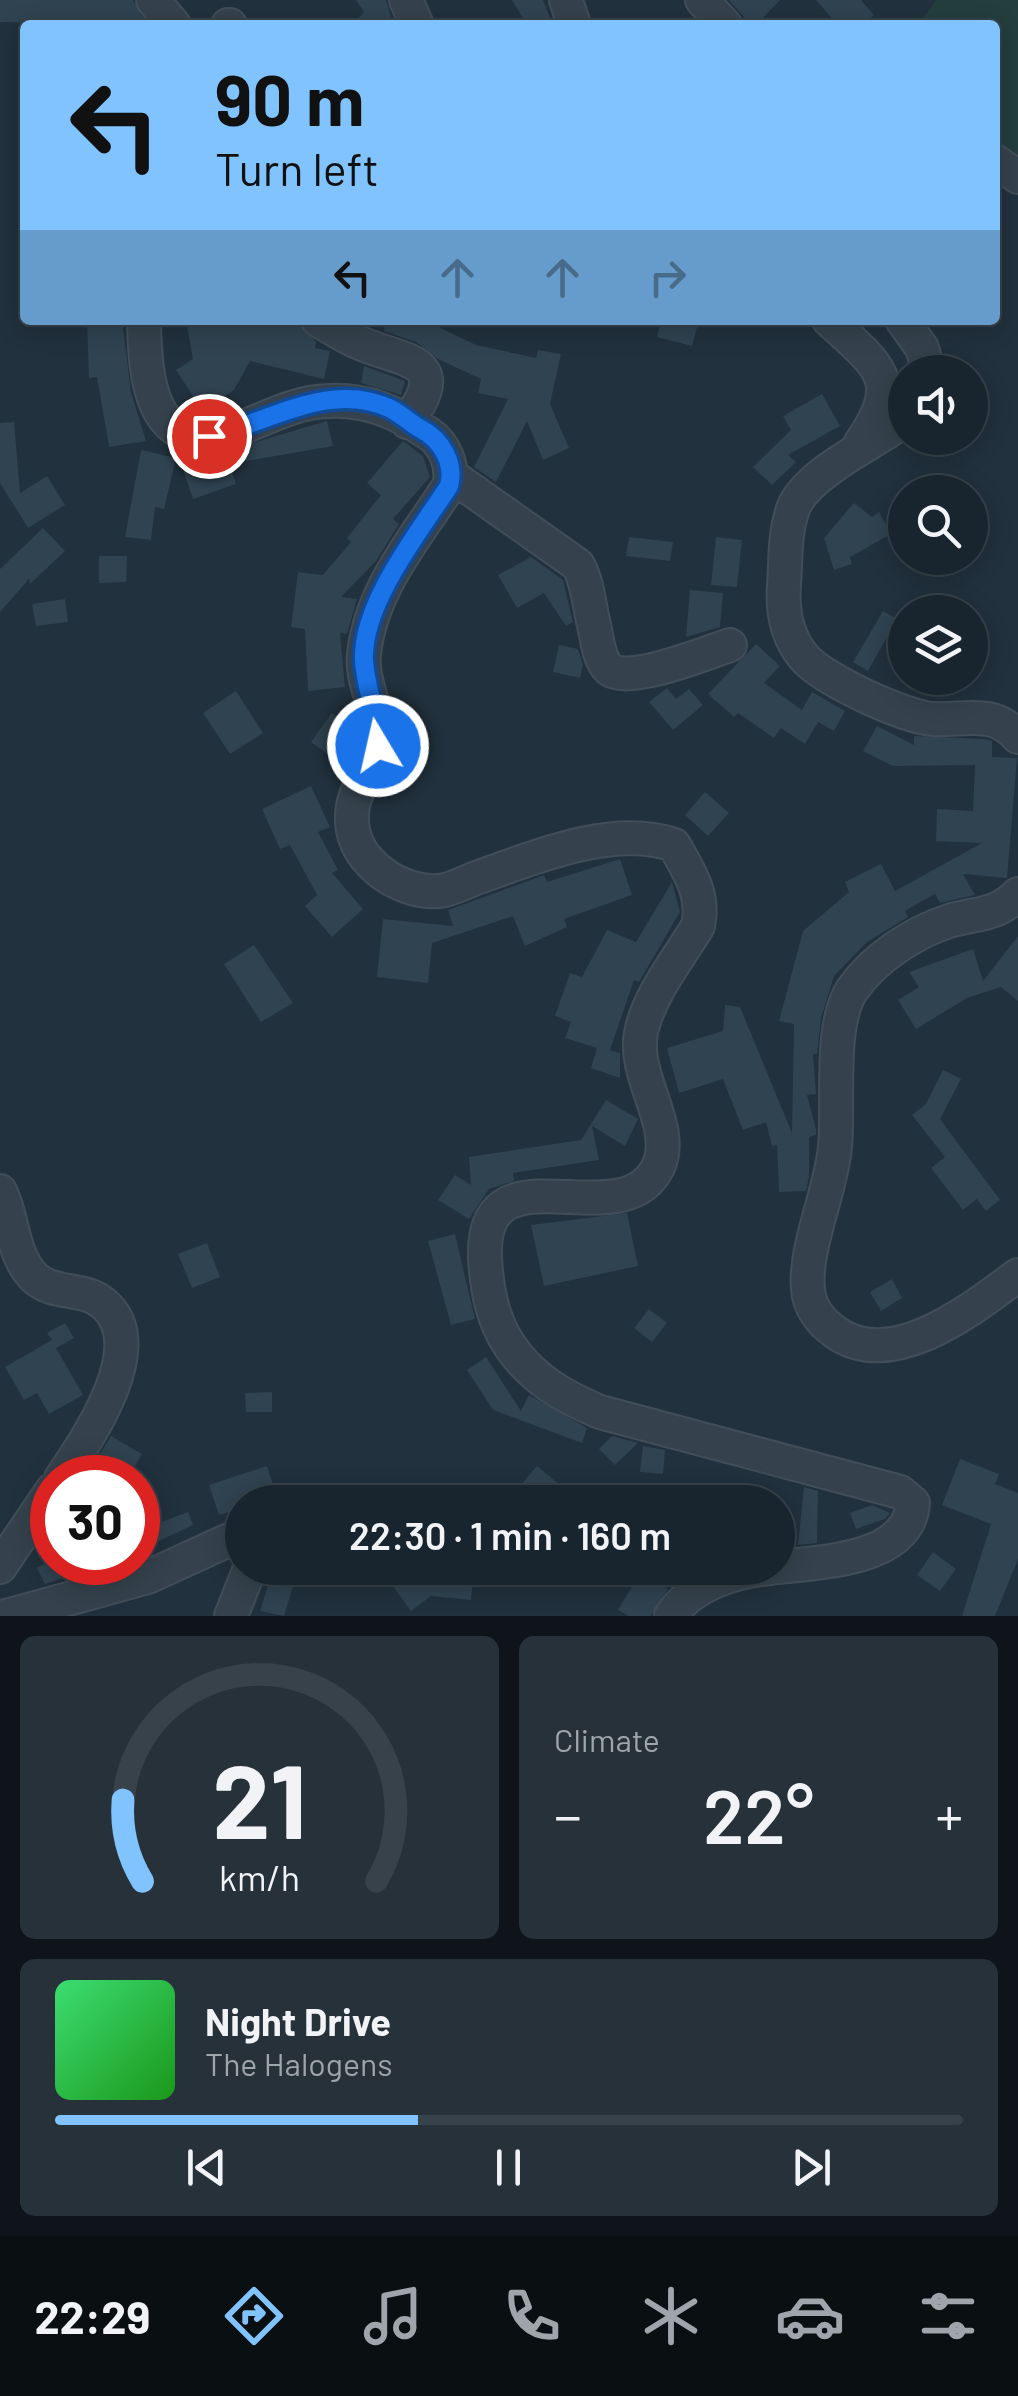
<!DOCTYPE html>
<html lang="en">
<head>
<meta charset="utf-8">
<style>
  body { margin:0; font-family:Barlow,sans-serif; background:#26313a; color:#f1f3f6; height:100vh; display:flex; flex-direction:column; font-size:38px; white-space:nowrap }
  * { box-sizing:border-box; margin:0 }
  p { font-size:32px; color:#9fa5aa }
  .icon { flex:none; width:55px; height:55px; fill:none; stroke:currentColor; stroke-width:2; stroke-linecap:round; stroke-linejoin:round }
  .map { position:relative; height:1616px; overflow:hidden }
  .sheet { display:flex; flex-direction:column; gap:20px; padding:20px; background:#0e1419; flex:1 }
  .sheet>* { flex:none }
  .guide { position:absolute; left:20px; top:20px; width:980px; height:305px; border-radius:10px; box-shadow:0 5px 25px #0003,0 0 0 2px #37424a; background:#80c3fe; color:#111; overflow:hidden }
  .controls { position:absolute; left:888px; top:355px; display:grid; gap:20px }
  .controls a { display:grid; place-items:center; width:100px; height:100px; border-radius:50%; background:#19252e; box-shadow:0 5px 25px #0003,0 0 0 2px #37424a; font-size:50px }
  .speed { position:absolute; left:30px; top:1455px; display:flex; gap:20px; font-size:50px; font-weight:700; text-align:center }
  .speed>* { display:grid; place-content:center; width:130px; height:130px; border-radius:50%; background:#19252e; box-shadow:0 5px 25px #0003,0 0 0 2px #37424a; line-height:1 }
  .speed .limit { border:15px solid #d22; background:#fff; color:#111 }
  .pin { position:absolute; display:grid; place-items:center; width:85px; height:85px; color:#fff; margin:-42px; border:5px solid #fff; border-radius:50%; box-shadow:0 2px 10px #0007 }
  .me { position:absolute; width:110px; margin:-55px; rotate:351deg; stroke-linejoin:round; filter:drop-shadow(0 0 8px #0008) }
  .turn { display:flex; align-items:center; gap:35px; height:210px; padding:0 30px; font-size:45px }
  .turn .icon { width:130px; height:130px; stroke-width:2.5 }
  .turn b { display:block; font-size:70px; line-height:85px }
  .lanes { display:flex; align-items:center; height:95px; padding:0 30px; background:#0003; justify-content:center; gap:50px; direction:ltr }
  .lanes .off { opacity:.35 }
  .big { font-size:75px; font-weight:600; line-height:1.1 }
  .sheet .tile { flex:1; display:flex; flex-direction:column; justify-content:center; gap:15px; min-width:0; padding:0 35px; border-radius:15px; background:#26313a }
  .sheet .dial { align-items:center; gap:0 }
  .dial svg { height:260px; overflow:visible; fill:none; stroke:#37424a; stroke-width:7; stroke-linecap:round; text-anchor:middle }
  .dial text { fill:#f1f3f6; stroke:none }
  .song { display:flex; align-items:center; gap:30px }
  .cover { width:120px; height:120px; border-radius:15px; background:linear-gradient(135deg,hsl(140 70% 55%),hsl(120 70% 35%)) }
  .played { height:10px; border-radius:5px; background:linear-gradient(90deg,#80c3fe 40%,#37424a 40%) }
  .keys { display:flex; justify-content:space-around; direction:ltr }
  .heat { display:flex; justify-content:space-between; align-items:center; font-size:55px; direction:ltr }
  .sheet .tiles { flex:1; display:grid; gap:20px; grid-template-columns:1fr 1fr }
  .tile:last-child { grid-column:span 2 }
  .trip { position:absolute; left:225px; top:1485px; width:570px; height:100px; border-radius:50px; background:#19252e; box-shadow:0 5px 25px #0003,0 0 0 2px #37424a; font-weight:600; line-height:100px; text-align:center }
  .tab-bar { display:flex; height:160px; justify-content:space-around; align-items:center; background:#0a0f12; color:#9fa5aa }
  .tab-bar .icon { width:70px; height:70px }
  .tab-bar .on { color:#80c3fe }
  .tab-bar b { font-size:45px; color:#f1f3f6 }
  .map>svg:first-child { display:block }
</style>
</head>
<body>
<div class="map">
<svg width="1018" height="1616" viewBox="0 0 1018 1616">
  <rect width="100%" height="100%" fill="#21313d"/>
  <path fill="#233e3d" d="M936,0H1018V159L995,142V25H918Z"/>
  <path fill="#304351" d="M0,0H133L148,25L0,22Z
    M356,0H386L391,16L383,25H352L364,12Z
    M512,0H543L553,25H527Z
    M729,0H780L756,25H751Z
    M816,0H861L874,15L863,25H838Z
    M87,320H122L131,392L146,441L109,447L97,377L89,378Z
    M186,320H281L299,324L316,342L315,348L330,351L324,379L250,361L234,390L202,410L176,370L193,359Z
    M385,320H424L476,345L536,358L538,350L561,354L550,404L569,448L543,460L527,421L496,482L474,467L508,399L478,393L481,379L438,359L416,342L384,331Z
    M661,320H699L692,346L657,337Z
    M364,366L405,381L401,395L361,383Z
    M822,394L840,426L788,455L796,462L772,485L753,467L791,430L783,416Z
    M327,421L333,446L229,464L236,484L193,499L181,464Z
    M14,422L20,493L47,476L65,505L28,528L0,483V423Z
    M403,441L423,456L430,477L393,519L399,524L376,561L341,597L357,599L347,634L340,633L345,687L308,691L305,629L291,627L298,572L323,575L351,542L347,538L381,495L367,483Z
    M141,450L176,458L164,509L155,507L151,540L125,537Z
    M854,503L872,517L879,512L891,534L850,557L852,564L834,570L824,538Z
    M43,528L65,551L30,584L29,579L0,612V569Z
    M629,537L673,542L670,561L626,556Z
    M716,537L742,540L737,587L711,585Z
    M99,556H127L126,582L99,583Z
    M531,557L563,580L573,622L566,626L544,593L517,608L498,575Z
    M690,590L723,593L720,627L686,637Z
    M65,599L68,622L36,626L32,604Z
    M883,611L897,619L868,671L853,662Z
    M756,644L780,666L764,683L802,710L812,692L845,711L834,731L818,722L805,744L781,728L774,738L738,713L734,717L708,694Z
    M559,645L578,649L583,665L580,678L553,672Z
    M667,688L676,699L689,689L703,705L673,730L649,702Z
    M236,691L263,733L230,754L203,713Z
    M332,713L358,732L339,762L311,742Z
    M877,726L914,745V736L984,739L992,741V757L1017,758L1007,878L963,874L975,895L940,903L935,894L905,911L908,917L867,942L834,976L821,1018L817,1054H813L816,1094L807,1095L816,1129V1135L809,1137V1177L806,1191L779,1192L777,1145L772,1146L766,1122L743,1130L723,1079L679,1093L667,1048L723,1031L725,1005L740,1007L792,1133L794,1024L779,1021L803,931L849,892L845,882L881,864L895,891L982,843L936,841L937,809L973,811L975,765L893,766L863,751Z
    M311,786L330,827L318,832L338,870L332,873L363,909L332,937L305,906L317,895L290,845L280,849L262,809Z
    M705,792L729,813L708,836L685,815Z
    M620,859L632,895L564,919L567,927L525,946L513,916L432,943L428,983L377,977L383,919L453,926L448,910L544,875L547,882Z
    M672,882L680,912L639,982L634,980L610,1050L620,1053V1078L591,1068L597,1048L565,1038L571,1022L555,1016L570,973L582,977L607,930L636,942Z
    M1018,936V1001L1001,987L967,998L916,1029L898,1000L919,987L909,972L973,949L983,981Z
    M254,945L293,1003L261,1022L224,964Z
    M943,1070L961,1079L940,1119L1000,1200L986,1211L977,1199L963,1210L931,1168L945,1157L912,1115L926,1104Z
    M606,1100L638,1119L625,1146L592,1126L599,1160L513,1173L514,1181L489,1189L469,1219L438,1200L455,1175L471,1185L469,1157L581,1140Z
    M627,1213L638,1266L544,1286L531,1225Z
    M455,1234L475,1319L451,1325L428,1241Z
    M207,1243L220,1277L192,1288L178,1254Z
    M892,1279L902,1298L881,1311L870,1292Z
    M649,1309L667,1323L652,1342L634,1328Z
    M65,1323L74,1338L56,1348L83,1395L49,1414L37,1393L24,1400L5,1367L52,1340L47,1333Z
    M486,1357L521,1411L529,1395L587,1428L582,1443L493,1410L467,1370Z
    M272,1392V1412H246L245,1393Z
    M111,1436L142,1454L128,1478H85Z
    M612,1436L638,1443L615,1465L599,1449Z
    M643,1446L665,1450L663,1474L640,1472Z
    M960,1459L999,1474L995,1484L1018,1493V1559L995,1616H962L991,1524L942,1505Z
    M267,1466L277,1497L242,1502V1508L219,1515L209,1485Z
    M537,1466L565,1489L559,1502H506Z
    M804,1487L818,1491L817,1543L798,1545Z
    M872,1505L890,1513L885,1519L856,1529L850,1513Z
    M188,1512L193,1525L138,1551V1531Z
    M933,1552L956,1569L940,1591L917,1575Z
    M48,1562H112L45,1584L37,1568Z
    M415,1568H474L471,1600L431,1596L411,1611L392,1585Z
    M273,1569L296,1576L284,1616L260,1611Z
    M640,1573L668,1589L651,1616H629L618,1610Z"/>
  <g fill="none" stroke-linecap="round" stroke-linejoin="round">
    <defs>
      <path id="minor" d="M153,0L174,25
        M406,0L417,25
        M566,0L574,25
        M702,0L725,25
        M228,25H230
        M995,161L1018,177
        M144,320C145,378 150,458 233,431C264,420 293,402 328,401C367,399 396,412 428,433C445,444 454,467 449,486C415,539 371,589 364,654C360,687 387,719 375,751C367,773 350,797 352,822C354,863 401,894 439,891C453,890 468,880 482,876C537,856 616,824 674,845C689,872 705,894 698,926C679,958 648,996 641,1033C632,1077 677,1127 658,1167C621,1242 480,1140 485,1259C487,1289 492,1320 510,1346C532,1379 564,1397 600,1412L900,1492L913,1503C909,1560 822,1562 778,1567
        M318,320C332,328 345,337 360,343C403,362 455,358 407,422
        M829,320C878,366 905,379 861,442
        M902,320L922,348L929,372
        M905,420C876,442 805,474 793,509C784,534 786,560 784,585C782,611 786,635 803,656C821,679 904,717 933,719C964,721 993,708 1018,737
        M452,476L578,565C588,583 589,605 594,625C597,639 599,660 609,669C628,685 706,653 730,645
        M1018,894C997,916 976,913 949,921C913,933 874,958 852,990C829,1024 839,1105 835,1147C831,1191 804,1248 808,1289C809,1307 821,1322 835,1332C892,1373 972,1309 1018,1275
        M0,1191C14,1218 11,1254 34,1277C53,1296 84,1286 104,1304C152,1345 88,1438 61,1478
        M0,1567L52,1490
        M6,1616L148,1577L242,1534
        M231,1616L250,1568
        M671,1616C690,1585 736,1571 771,1568"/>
    </defs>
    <use href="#minor" stroke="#414e59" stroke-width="36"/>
    <use href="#minor" stroke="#35424d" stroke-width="32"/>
  </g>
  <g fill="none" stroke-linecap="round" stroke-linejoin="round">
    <defs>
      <path id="route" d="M209,436C267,424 328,380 389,408C400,413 410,423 421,429C442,440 455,464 449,486C420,531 361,604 364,661C366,690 378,716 378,746"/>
    </defs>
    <use href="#route" stroke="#114b97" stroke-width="25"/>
    <use href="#route" stroke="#1a73e8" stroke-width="18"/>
  </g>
</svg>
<div class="controls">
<a><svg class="icon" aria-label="sound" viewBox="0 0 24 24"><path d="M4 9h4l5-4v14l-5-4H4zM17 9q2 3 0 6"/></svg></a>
<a><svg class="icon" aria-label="search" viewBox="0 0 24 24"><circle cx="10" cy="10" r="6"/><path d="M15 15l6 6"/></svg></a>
<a><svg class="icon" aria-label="layers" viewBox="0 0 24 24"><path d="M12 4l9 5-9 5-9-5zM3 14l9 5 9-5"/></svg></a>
</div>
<div class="speed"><div class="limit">30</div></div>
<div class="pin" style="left:209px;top:436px;background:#d93025"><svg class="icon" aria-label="arrive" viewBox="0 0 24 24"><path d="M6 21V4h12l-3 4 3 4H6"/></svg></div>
<svg class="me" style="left:378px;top:746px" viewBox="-20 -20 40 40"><circle r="17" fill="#1a73e8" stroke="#fff" stroke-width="3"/><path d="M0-11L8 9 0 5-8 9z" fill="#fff"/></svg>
<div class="trip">22:30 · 1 min · 160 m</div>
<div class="guide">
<div class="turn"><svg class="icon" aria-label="left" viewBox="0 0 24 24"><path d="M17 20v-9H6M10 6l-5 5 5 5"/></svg><div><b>90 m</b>Turn left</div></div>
<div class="lanes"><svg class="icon" aria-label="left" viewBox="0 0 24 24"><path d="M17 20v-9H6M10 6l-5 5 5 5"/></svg><svg class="icon off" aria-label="ahead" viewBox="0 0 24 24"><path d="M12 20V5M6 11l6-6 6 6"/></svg><svg class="icon off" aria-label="ahead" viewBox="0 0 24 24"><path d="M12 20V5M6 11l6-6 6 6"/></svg><svg class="icon off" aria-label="right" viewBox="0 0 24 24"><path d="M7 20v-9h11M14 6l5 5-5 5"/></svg></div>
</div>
</div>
<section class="sheet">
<div class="tiles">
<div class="tile dial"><svg viewBox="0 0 100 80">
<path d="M14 69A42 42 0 1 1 86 69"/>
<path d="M14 69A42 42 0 0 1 8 44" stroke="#80c3fe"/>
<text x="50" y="56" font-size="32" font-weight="700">21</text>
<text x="50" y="72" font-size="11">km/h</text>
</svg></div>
<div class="tile"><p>Climate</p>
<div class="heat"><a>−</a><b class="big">22°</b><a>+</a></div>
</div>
<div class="tile">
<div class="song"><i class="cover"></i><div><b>Night Drive</b><p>The Halogens</p></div></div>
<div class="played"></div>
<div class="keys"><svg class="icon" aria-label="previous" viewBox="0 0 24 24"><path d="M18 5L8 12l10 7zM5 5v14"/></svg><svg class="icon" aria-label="pause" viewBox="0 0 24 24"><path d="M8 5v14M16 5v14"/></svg><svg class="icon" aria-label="next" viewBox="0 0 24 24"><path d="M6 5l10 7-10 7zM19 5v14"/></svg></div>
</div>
</div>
</section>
<nav class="tab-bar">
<b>22:29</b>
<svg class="icon on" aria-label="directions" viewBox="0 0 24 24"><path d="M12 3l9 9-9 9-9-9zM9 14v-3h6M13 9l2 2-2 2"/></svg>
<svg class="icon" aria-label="music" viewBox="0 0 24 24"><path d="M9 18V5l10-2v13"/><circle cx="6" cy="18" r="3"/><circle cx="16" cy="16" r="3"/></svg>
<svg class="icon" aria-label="phone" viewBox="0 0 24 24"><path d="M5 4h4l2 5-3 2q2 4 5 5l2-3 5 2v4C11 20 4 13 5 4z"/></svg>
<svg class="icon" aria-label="climate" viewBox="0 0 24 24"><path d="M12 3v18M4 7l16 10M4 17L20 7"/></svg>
<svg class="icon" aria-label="car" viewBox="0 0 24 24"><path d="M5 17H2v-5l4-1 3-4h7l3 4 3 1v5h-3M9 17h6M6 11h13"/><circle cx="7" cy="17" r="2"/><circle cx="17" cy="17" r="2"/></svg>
<svg class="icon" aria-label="filters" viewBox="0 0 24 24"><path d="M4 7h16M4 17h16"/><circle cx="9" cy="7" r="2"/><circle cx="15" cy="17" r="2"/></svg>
</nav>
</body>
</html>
